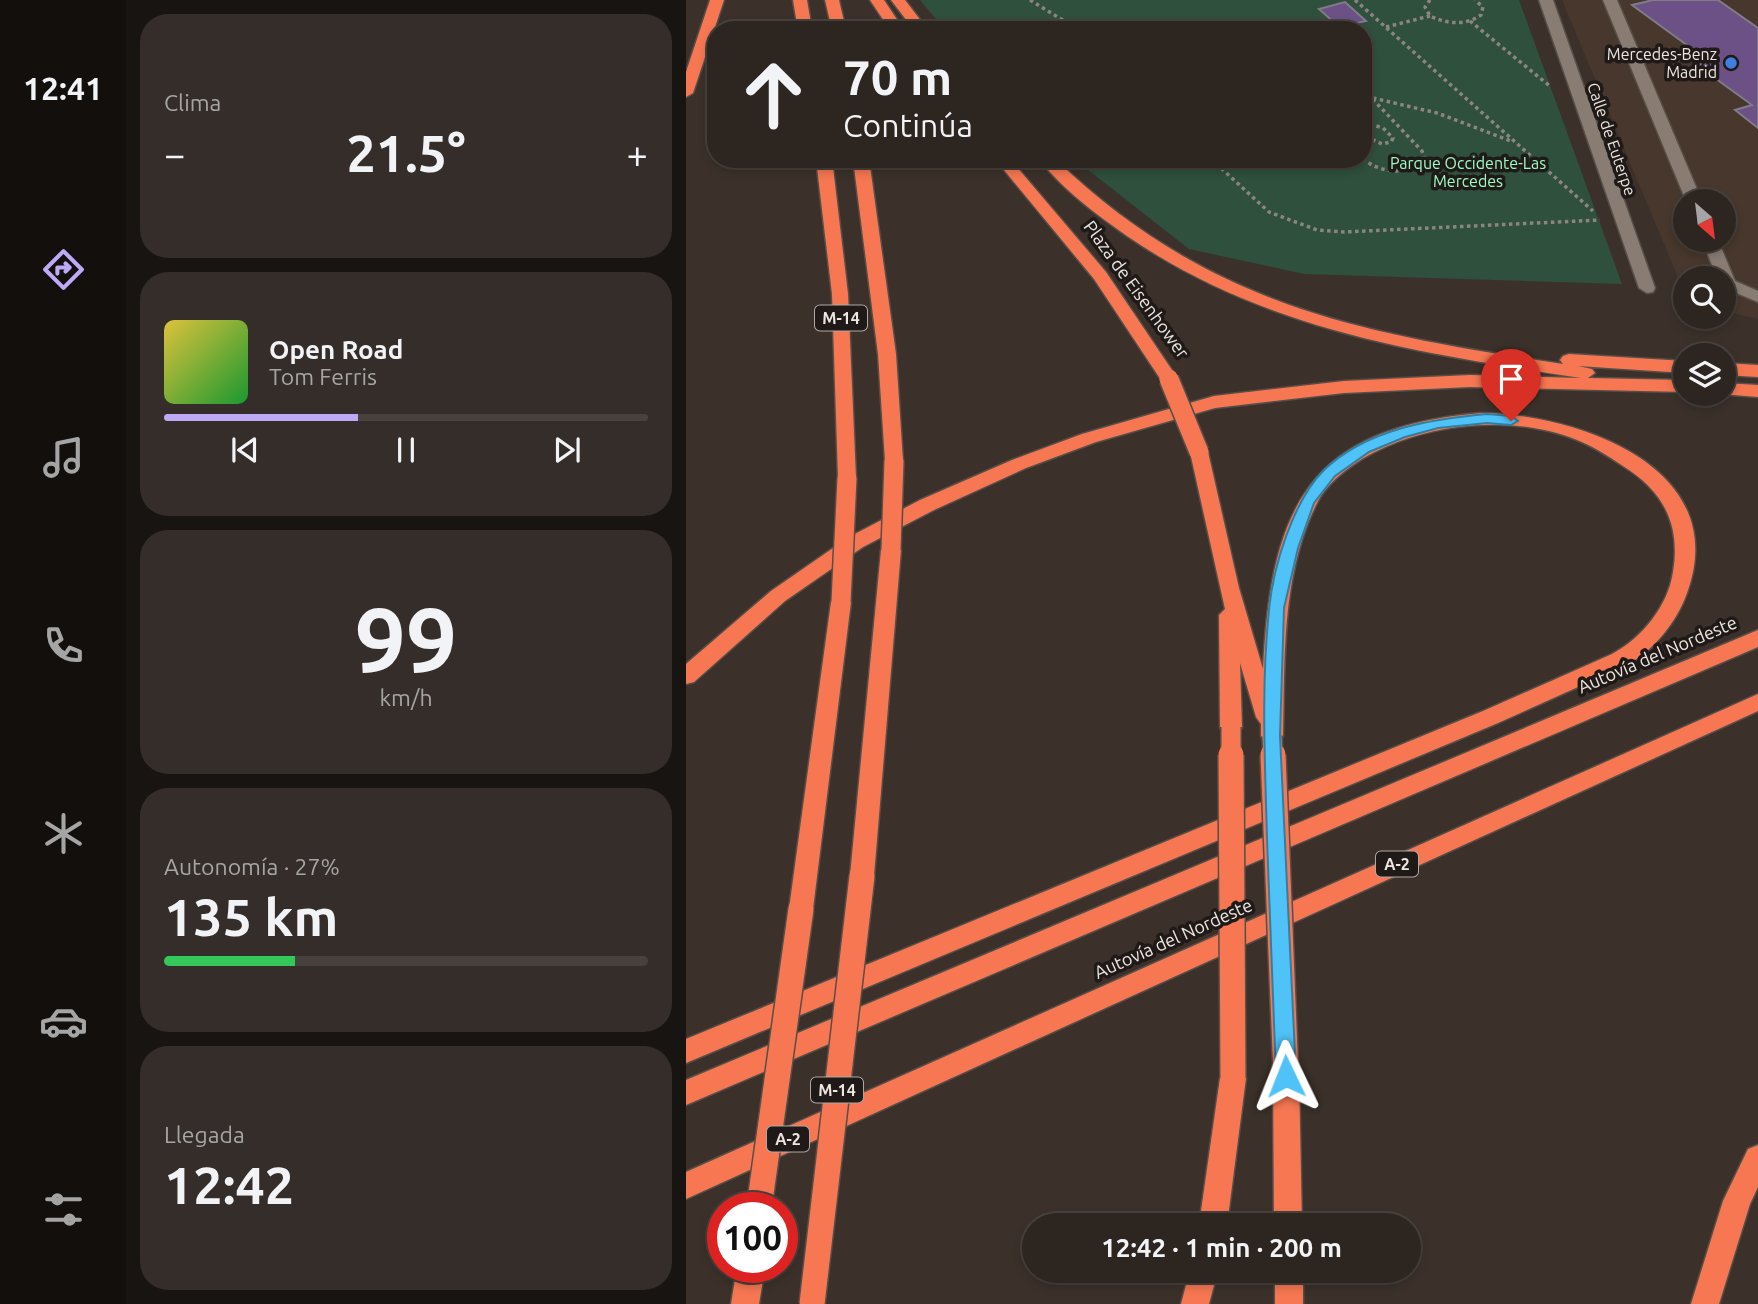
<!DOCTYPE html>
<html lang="es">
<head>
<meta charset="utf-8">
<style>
  body { margin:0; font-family:Ubuntu,sans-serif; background:#342d29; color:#f1f3f6; height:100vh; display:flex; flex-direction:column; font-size:26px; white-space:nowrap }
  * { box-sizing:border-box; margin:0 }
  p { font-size:23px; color:#a6a5a5 }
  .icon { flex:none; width:38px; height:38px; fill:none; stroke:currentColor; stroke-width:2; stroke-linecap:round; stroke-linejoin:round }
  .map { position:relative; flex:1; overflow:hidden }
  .sheet { display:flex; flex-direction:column; gap:14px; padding:14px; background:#181412; width:560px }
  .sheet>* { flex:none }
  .top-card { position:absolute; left:21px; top:21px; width:665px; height:147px; border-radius:28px; box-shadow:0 4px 10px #0003,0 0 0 2px #48423e; background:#2c2520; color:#f1f3f6; overflow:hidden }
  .needle { width:46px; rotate:152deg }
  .fabs { position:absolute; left:987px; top:189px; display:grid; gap:14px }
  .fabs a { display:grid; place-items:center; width:63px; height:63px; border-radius:50%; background:#2c2520; box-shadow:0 4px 10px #0003,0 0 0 2px #48423e; font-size:35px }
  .speed { position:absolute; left:21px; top:1192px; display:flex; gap:14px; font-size:35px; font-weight:700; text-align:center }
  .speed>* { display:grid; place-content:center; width:91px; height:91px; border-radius:50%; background:#2c2520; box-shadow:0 4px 10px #0003,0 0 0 2px #48423e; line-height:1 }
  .speed .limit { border:10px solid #d22; background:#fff; color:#111 }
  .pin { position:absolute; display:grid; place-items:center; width:60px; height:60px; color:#fff; margin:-72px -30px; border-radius:50% 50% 50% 0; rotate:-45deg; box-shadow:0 0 7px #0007 }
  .pin .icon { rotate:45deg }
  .me { position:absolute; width:77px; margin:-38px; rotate:358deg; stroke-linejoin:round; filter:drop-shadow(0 0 5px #0008) }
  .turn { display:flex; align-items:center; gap:24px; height:147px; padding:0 21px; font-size:32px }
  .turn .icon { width:91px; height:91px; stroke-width:2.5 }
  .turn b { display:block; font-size:49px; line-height:60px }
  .big { font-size:52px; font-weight:700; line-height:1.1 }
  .sheet .tile { flex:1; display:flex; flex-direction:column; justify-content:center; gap:10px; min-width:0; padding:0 24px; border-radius:28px; background:#342d29 }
  .sheet .dial { align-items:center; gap:0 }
  .dial b { font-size:91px; line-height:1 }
  .song { display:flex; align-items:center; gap:21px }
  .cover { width:84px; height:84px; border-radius:10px; background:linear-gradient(135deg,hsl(50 70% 55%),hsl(130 70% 35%)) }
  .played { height:7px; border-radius:4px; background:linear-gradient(90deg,#bda9f5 40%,#48423e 40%) }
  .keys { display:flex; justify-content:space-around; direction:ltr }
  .heat { display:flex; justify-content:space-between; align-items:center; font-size:38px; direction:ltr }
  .charge { height:10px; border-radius:5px; background:linear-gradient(90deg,#34c759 27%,#48423e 0) }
  .trip { position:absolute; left:336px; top:1213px; width:399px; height:70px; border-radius:35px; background:#2c2520; box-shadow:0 4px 10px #0003,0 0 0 2px #48423e; font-weight:700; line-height:70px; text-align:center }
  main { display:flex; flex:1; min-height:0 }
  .menu { display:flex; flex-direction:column; width:126px; justify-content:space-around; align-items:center; background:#120f0d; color:#a6a5a5 }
  .menu .icon { width:49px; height:49px }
  .menu .active { color:#bda9f5 }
  .menu b { font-size:32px; color:#f1f3f6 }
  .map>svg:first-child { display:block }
</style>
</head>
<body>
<main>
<nav class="menu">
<b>12:41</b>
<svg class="icon active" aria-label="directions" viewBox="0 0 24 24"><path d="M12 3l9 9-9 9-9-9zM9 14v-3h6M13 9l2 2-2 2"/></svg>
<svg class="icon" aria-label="music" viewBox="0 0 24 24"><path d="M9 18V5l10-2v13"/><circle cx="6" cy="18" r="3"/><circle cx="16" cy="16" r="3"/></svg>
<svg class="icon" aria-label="phone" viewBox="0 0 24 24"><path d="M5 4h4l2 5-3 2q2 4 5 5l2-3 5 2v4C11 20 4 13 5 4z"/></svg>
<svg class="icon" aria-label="climate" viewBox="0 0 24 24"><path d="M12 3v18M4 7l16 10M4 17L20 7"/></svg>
<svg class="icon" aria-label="car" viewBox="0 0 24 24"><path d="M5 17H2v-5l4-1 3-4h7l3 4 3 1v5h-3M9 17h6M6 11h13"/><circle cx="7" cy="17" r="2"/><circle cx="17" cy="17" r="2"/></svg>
<svg class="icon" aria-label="filters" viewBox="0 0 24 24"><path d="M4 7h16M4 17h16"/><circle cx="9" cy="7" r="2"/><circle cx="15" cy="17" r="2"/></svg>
</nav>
<section class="sheet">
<div class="tile"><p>Clima</p>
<div class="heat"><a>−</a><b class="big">21.5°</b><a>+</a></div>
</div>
<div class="tile">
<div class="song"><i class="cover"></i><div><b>Open Road</b><p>Tom Ferris</p></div></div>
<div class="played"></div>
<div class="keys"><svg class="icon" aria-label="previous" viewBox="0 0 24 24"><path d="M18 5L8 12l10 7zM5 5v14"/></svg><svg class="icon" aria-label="pause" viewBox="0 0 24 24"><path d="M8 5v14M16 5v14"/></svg><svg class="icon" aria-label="next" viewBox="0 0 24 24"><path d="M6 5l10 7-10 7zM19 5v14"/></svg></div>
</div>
<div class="tile dial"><b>99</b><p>km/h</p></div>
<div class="tile"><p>Autonomía · 27%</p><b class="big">135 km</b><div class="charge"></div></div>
<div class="tile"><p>Llegada</p><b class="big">12:42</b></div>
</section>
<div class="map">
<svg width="1072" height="1304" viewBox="0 0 1072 1304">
  <rect width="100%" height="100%" fill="#3b312a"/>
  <path fill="#47372c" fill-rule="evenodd" d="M876,0H1072V319L1038,311V278H999V294ZM999,201H1038V240H999Z"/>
  <path fill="#2e503c" d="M234,0H833L936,284L618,274L503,249L388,159H677V30H259Z"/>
  <path fill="#6b5185" stroke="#817b87" stroke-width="2" d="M967,0H1032L1072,28V128L1049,110L1066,105L1011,65L1024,62L946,5Z
    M659,2L680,21L653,27L633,9Z"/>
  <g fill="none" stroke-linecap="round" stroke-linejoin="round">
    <defs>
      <path id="minor" d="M853,0H867L969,288L967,292L961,293L953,288Z
        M917,0H931L1016,201H1000Z
        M1016,240H1032L1049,281L1072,291V302L1038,288V278H1031Z"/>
      <path id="highway" d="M24,0H38L7,93L0,97V72Z
        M107,0H121L126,30H112Z
        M139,0H153L160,30H146Z
        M184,0H198L218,30H204Z
        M205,0H219L242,30H228Z
        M130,159H146L162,294L170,478L168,483H154L152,478L146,294Z
        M167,159H183L210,354L217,461L215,465H201L199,461L192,354Z
        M309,159H324L420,272L492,379L489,383H477L408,279Z
        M353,159H369C524,307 674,333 877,364L874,360L877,356L883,354L999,361V373L892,366L906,369L909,373L902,378L999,380V392L784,387L658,393L529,408L410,442L340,468L248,510L177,547L99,601L8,682L0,684V664L85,591L163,537L234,500L326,460L396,434L528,396L658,381L784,375L895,378C733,353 580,331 441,236C410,214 376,189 353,159Z
        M1038,363L1072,365V377L1038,375Z
        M1038,383L1072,385V397L1034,394H1038Z
        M795,413C891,414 1047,467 1001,593C991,622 967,651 941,665L812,723L0,1063V1039L797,711L926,654C956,638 982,606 987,572C995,524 977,491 937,466C922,456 907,446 891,440C824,413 737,423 676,459C659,470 640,484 631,503C595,574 599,659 597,736L594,742L586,745L578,742L575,736V724L570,717L554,663L556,727L553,733L545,736L537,733L534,727L533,615L539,609L504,452L506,448H520L522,452L553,588L577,669C585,508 621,428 795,413Z
        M205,543L212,545L215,550L188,876L184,883L176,886L168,883L164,876L195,550L198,545Z
        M155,595L162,597L165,602L127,909L123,916L115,919L107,916L103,909L145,602L148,597Z
        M1072,630V647L0,1105V1080Z
        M1072,694V711L0,1199V1172Z
        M600,1064L609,1067L613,1076L616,1225H588L587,1076L591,1067Z
        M547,1066L556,1069L560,1078L541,1225H513L534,1078L538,1069Z
        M1072,1145V1187L1064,1204L1033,1304H1005L1037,1201L1062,1149Z
        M51,1267H79L73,1304H45Z
        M504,1270H532L523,1304H495Z
        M589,1270H617V1304H589Z"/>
    </defs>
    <use href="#minor" stroke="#574e48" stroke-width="3"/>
    <use href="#highway" stroke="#574e48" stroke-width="3"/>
    <path stroke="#8d847e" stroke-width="3.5" stroke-dasharray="3.5 3.5" stroke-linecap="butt" d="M344,0L393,30
      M669,0L907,211
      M744,0L739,7L744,16C761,24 779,26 795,15L797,7L789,0
      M784,21L865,87
      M700,27L744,16
      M677,89L736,151L740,161C721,175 696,174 677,159
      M687,98L751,113L825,141
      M677,122L697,128L707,138L705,142L696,144L677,135
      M525,159L583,212L631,230L658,232L914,220"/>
    <use href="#minor" fill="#887c73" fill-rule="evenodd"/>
    <use href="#highway" fill="#f67752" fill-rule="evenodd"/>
    <defs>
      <path id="highway-bridge-far1" d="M483,379L513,452
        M205,550L208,461
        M155,602L161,478
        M545,727V756
        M586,736L587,756"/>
      <path id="highway-bridge" d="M545,755L547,1078
        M587,755L600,1076
        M73,1208L115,909
        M126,1304L176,876"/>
    </defs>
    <use href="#highway-bridge-far1" stroke="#574e48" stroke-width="22" stroke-linecap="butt"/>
    <use href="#highway-bridge" stroke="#574e48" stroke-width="28" stroke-linecap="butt"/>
    <use href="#highway-bridge-far1" stroke="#f67752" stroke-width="19"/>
    <use href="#highway-bridge" stroke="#f67752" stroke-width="25"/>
  </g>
  <path fill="#4fc3f7" stroke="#337fa1" stroke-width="2" d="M801,414L825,416L832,421L825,425L801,423L752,428L719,437L683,452L649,476L628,503L612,548L598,608L594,736L610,1076L607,1082L600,1085L593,1082L590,1076C587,996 584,917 581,838C579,762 575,686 583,610C587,567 607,501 638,470C681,429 745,419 801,414Z"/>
  <circle fill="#3f7fe0" stroke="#1f1a17" stroke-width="2.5" cx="1045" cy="63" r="7"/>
  <g text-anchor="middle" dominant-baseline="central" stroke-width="7" stroke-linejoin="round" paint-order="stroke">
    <g font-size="16" fill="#ece5e0" stroke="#1f1a17" text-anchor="end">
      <text x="1031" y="54">Mercedes-Benz<tspan x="1031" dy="18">Madrid</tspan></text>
    </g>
    <g font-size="16" fill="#ece5e0" stroke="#1f1a17">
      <text transform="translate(926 139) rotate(71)">Calle de Euterpe</text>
    </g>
    <g font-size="16" fill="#9cfac3" stroke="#1f1a17">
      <text x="782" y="163">Parque Occidente-Las<tspan x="782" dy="18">Mercedes</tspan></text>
    </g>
    <g fill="#1f1a17" stroke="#aea8a4" stroke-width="2">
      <rect x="129" y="305.5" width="52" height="25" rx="5"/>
      <rect x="690" y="851.5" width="42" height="25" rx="5"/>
      <rect x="125" y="1077.5" width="52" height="25" rx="5"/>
      <rect x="81" y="1126.5" width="42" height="25" rx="5"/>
    </g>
    <g font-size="16" font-weight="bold" fill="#ece5e0">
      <text x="155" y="318">M-14</text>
      <text x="711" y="864">A-2</text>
      <text x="151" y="1090">M-14</text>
      <text x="102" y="1139">A-2</text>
    </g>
    <g font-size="18" fill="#ece5e0" stroke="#1f1a17">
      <text transform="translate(451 289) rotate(54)">Plaza de Eisenhower</text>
      <text transform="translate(971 654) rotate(-23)">Autovía del Nordeste</text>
      <text transform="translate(487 938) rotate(-24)">Autovía del Nordeste</text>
    </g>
  </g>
</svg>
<div class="fabs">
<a><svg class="needle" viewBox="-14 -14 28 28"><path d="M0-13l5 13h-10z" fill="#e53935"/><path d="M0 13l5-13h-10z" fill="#a6a5a5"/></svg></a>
<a><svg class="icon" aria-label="search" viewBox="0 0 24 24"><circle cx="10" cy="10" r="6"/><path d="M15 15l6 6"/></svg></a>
<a><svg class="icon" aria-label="layers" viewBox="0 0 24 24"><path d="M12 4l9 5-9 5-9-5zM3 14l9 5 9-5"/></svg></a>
</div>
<div class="speed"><div class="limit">100</div></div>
<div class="pin" style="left:825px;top:421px;background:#d93025"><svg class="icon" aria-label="arrive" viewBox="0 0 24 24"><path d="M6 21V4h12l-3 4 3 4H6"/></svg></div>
<svg class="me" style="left:600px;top:1076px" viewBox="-20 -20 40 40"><path d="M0-17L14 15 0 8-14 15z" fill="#4fc3f7" stroke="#fff" stroke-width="4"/></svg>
<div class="trip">12:42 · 1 min · 200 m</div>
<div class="top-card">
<div class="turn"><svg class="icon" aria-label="ahead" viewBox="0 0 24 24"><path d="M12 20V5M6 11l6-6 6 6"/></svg><div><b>70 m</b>Continúa</div></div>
</div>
</div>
</main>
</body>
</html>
